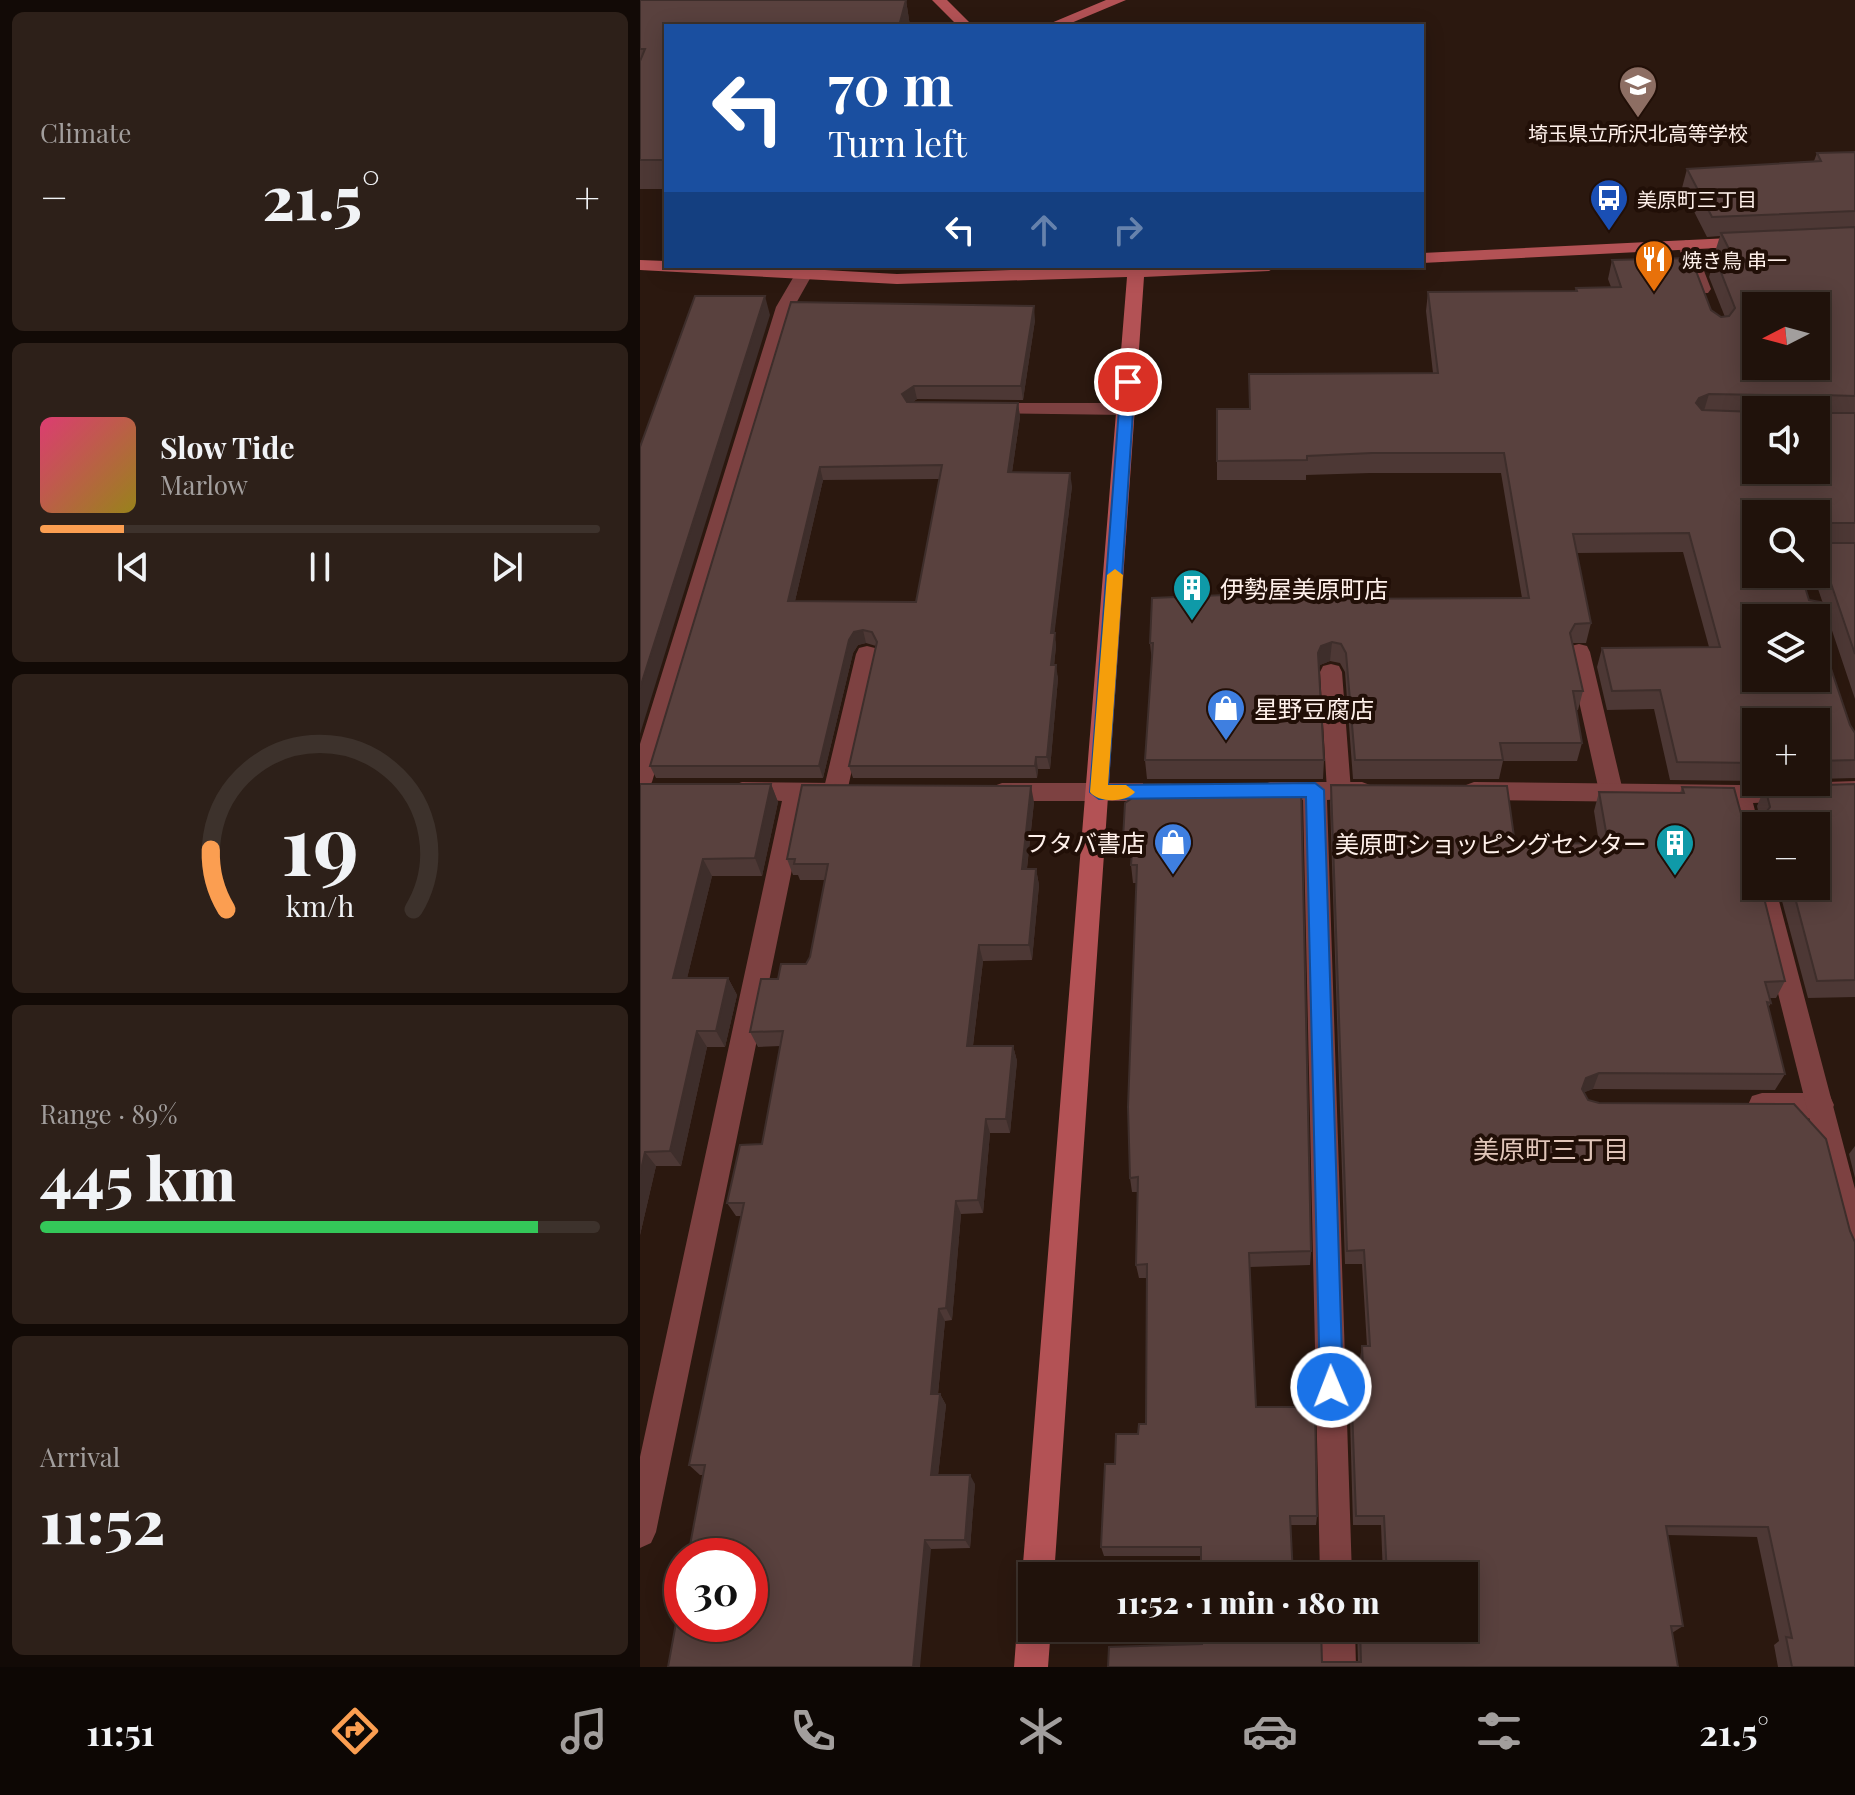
<!DOCTYPE html>
<html lang="en">
<head>
<meta charset="utf-8">
<style>
  body { margin:0; font-family:"Playfair Display","Noto Sans JP",serif; background:#2d2019; color:#f1f3f6; height:100vh; display:flex; flex-direction:column; font-size:30px; white-space:nowrap }
  * { box-sizing:border-box; margin:0 }
  p { font-size:26px; color:#a29e9d }
  .icon { flex:none; width:44px; height:44px; fill:none; stroke:currentColor; stroke-width:2; stroke-linecap:round; stroke-linejoin:round }
  .map { position:relative; flex:1; overflow:hidden }
  .details { display:flex; flex-direction:column; gap:12px; padding:12px; background:#120a06; width:640px }
  .details>* { flex:none }
  .hud { position:absolute; left:24px; top:24px; width:760px; height:244px; border-radius:0px; box-shadow:0 4px 20px #0003,0 0 0 2px #3d322c; background:#1a4fa0; color:#fff; overflow:hidden }
  .needle { width:52px; rotate:264deg }
  .tools { position:absolute; left:1102px; top:292px; display:grid; gap:16px }
  .tools a { display:grid; place-items:center; width:88px; height:88px; border-radius:0px; background:#20120b; box-shadow:0 4px 20px #0003,0 0 0 2px #3d322c; font-size:40px }
  .speed { position:absolute; left:24px; top:1538px; display:flex; gap:16px; font-size:40px; font-weight:700; text-align:center }
  .speed>* { display:grid; place-content:center; width:104px; height:104px; border-radius:50%; background:#20120b; box-shadow:0 4px 20px #0003,0 0 0 2px #3d322c; line-height:1 }
  .speed .limit { border:12px solid #d22; background:#fff; color:#111 }
  .pin { position:absolute; display:grid; place-items:center; width:68px; height:68px; color:#fff; margin:-34px; border:4px solid #fff; border-radius:50%; box-shadow:0 2px 8px #0007 }
  .me { position:absolute; width:88px; margin:-44px; rotate:359deg; stroke-linejoin:round; filter:drop-shadow(0 0 6px #0008) }
  .turn { display:flex; align-items:center; gap:28px; height:168px; padding:0 32px; font-size:36px }
  .turn .icon { width:104px; height:104px; stroke-width:2.5 }
  .turn b { display:block; font-size:56px; line-height:68px }
  .lanes { display:flex; align-items:center; height:76px; padding:0 32px; background:#0003; justify-content:center; gap:40px; direction:ltr }
  .lanes .off { opacity:.35 }
  .big { font-size:60px; font-weight:800; line-height:1.1 }
  .details .tile { flex:1; display:flex; flex-direction:column; justify-content:center; gap:12px; min-width:0; padding:0 28px; border-radius:12px; background:#2d2019 }
  .details .dial { align-items:center; gap:0 }
  .dial svg { height:208px; overflow:visible; fill:none; stroke:#3d322c; stroke-width:7; stroke-linecap:round; text-anchor:middle }
  .dial text { fill:#f1f3f6; stroke:none }
  .song { display:flex; align-items:center; gap:24px }
  .cover { width:96px; height:96px; border-radius:12px; background:linear-gradient(135deg,hsl(340 70% 55%),hsl(50 70% 35%)) }
  .played { height:8px; border-radius:4px; background:linear-gradient(90deg,#fb9e51 15%,#3d322c 15%) }
  .keys { display:flex; justify-content:space-around; direction:ltr }
  .heat { display:flex; justify-content:space-between; align-items:center; font-size:44px; direction:ltr }
  .charge { height:12px; border-radius:6px; background:linear-gradient(90deg,#34c759 89%,#3d322c 0) }
  .trip { position:absolute; left:378px; top:1562px; width:460px; height:80px; border-radius:0px; background:#20120b; box-shadow:0 4px 20px #0003,0 0 0 2px #3d322c; font-weight:800; line-height:80px; text-align:center }
  .tabs { display:flex; height:128px; justify-content:space-around; align-items:center; background:#0d0704; color:#a29e9d }
  .tabs .icon { width:56px; height:56px }
  .tabs .current { color:#fb9e51 }
  .tabs b { font-size:36px; color:#f1f3f6 }
  main { display:flex; flex:1; min-height:0 }
  .map>svg:first-child { display:block }
</style>
</head>
<body>
<main>
<section class="details">
<div class="tile"><p>Climate</p>
<div class="heat"><a>−</a><b class="big">21.5°</b><a>+</a></div>
</div>
<div class="tile">
<div class="song"><i class="cover"></i><div><b>Slow Tide</b><p>Marlow</p></div></div>
<div class="played"></div>
<div class="keys"><svg class="icon" aria-label="previous" viewBox="0 0 24 24"><path d="M18 5L8 12l10 7zM5 5v14"/></svg><svg class="icon" aria-label="pause" viewBox="0 0 24 24"><path d="M8 5v14M16 5v14"/></svg><svg class="icon" aria-label="next" viewBox="0 0 24 24"><path d="M6 5l10 7-10 7zM19 5v14"/></svg></div>
</div>
<div class="tile dial"><svg viewBox="0 0 100 80">
<path d="M14 69A42 42 0 1 1 86 69"/>
<path d="M14 69A42 42 0 0 1 8 46" stroke="#fb9e51"/>
<text x="50" y="56" font-size="32" font-weight="700">19</text>
<text x="50" y="72" font-size="11">km/h</text>
</svg></div>
<div class="tile"><p>Range · 89%</p><b class="big">445 km</b><div class="charge"></div></div>
<div class="tile"><p>Arrival</p><b class="big">11:52</b></div>
</section>
<div class="map">
<svg width="1215" height="1667" viewBox="0 0 1215 1667">
  <rect width="100%" height="100%" fill="#2b180f"/>
  <g fill="none" stroke-linecap="round" stroke-linejoin="round">
    <path fill="#7d4141" fill-rule="evenodd" d="M1046,240L1054,245L1071,289L1068,293H1056L1053,289L1038,245Z
      M349,403H487L496,409L487,415L342,413L340,409Z
      M939,644L947,646L950,652L983,791L979,797L971,800L963,797L959,791L928,652L931,646Z
      M227,646L235,648L238,654L207,792L203,798L195,801L187,798L183,792L216,654L219,648Z
      M691,664L699,666L702,672L711,791L707,797L699,800L691,797L687,791L680,672L683,666Z
      M1122,1093H1180L1190,1096L1194,1105L1190,1114C1170,1121 1132,1121 1112,1114L1108,1105L1112,1096Z"/>
    <path fill="#7d4141" fill-rule="evenodd" d="M163,270L172,275L154,307L12,782L8,788L0,791V744L136,307L157,271Z
      M1215,781V799L1113,803L1119,826H1116V870L1107,867L1104,860L1090,803L834,800L826,797L822,791L826,785L834,782L1099,785Z
      M102,782L194,783L202,786L206,792L202,798L166,801L16,1532L11,1543L0,1548V1457L142,801L94,797L90,791L94,785Z
      M630,782H722L730,785L734,791L730,797L687,800L712,1576H680L663,800L622,797L618,791L622,785Z
      M362,783H530L538,786L542,792L538,798L530,801H362L354,798L350,792L354,786Z
      M1116,878V886H1135L1215,1189V1258L1205,1254L1201,1244L1111,886Z
      M681,1628H715L716,1667H682Z"/>
    <path fill="#b35255" fill-rule="evenodd" d="M292,0H307L333,26H318Z
      M466,0H486L424,26H404Z
      M1111,237L1119,242L1117,246L782,263V253Z
      M0,260L26,261V266H113L257,274L490,266H638L629,271L504,277L414,1576H392V1590L386,1588L382,1576L487,277L257,284L0,270Z
      M392,1612V1628H411L408,1667H374L377,1628L382,1616Z"/>
  </g>
  <path fill="#4d3835" fill-rule="evenodd" d="M0,0H266L270,26H26V189H0Z
    M1215,152V699L1173,574H1176V514H1116L1181,639L1210,725L1215,733V778L1176,779V722H1116V781L1030,780L1014,709L967,710L957,667L962,648L1069,647L1043,552L937,553L951,623L946,643H932L943,691L938,710H936L942,743L937,761H863L859,779H713L705,672L700,663L690,661L680,665L679,668L684,760L683,779H507L505,760L512,663L510,643L585,598L665,599L882,598L861,473H730L666,475V480H577V409H609L793,373L786,311L788,292L935,291L936,288L971,287L968,279L972,260L1081,317H1085L1069,277L1075,257H1078L1075,252L1080,236L1067,237L1042,188L1047,169L1174,161L1177,153ZM1116,410H1176L1116,470Z
    M151,302L395,320L383,400L277,399L273,402L378,403L380,417L372,472L432,486L414,633L416,646L414,665L418,678L410,769H398L397,778H213L209,766L236,646L226,643L218,645L213,653L183,778H16L10,766ZM299,479L276,602L155,601L183,480Z
    M0,784H131L138,802L122,876H72L47,978H88L97,995L85,1047H67L41,1166H16L0,1235Z
    M1215,784V997L1168,998L1138,886H1176V826H1120L1121,824L1117,806L1125,787Z
    M691,785L875,844L959,843L954,811L959,792L1040,793L1042,787L1109,843L1114,852L1116,886L1145,981L1136,998H1130L1131,1003L1128,1008L1145,1074L1135,1090L953,1089L944,1092L1215,1667H1138L1134,1645L1139,1641L1117,1537L1027,1535L1043,1626L1032,1633L1038,1667L682,1662H718L717,1628H824V1576H743L741,1525H713L710,1418L712,1407H722L720,1358L722,1346H727L722,1264H705L690,803Z
    M394,802L387,869H396L399,885L392,960L343,961L333,1046H373L377,1061L370,1133H350L343,1213L321,1214L312,1320L305,1321L298,1394H300L306,1405L298,1475L335,1484L330,1548L291,1549L63,1475H60L49,1465L101,1216H96L87,1203L122,1144L140,1046L118,1047L110,1032L138,979L166,964L170,957L185,880H160L158,875H153L147,859Z
    M485,803L671,1251L670,1265L610,1267L616,1407L677,1516L676,1525H651L561,1556H464L461,1547L475,1464L506,1424L507,1278H499L496,1265L498,1192H492L490,1178L497,883H493L491,865L492,857H485L483,839Z
    M1215,1146V1178L1209,1154Z"/>
  <path fill="#3e2e2b" d="M266,0L270,26H259Z
    M125,296L130,315L0,734V688Z
    M394,306L395,320L383,400L381,386Z
    M274,386L277,399L265,407L262,394Z
    M1069,394L1063,414L1056,403L1059,398Z
    M378,403L380,417L370,486L368,472Z
    M180,467L183,480L152,614L148,601Z
    M430,473L432,486L413,646L411,633Z
    M223,630L226,643L218,645L213,653L183,778L179,766L209,640L214,632Z
    M415,633L416,646L413,678L411,665Z
    M692,642L690,661L680,665L677,672L678,653L681,646Z
    M416,665L418,678L410,769L407,757Z
    M396,757L398,769L397,778L395,766Z
    M131,784L138,802L122,876L115,858Z
    M391,786L394,802L385,885L382,869Z
    M63,859L72,876L43,995L33,978Z
    M396,869L399,885L392,960L389,945Z
    M339,945L343,961L331,1061L327,1046Z
    M88,978L97,995L85,1047L76,1031Z
    M57,1031L67,1047L41,1166L30,1151Z
    M373,1046L377,1061L370,1133L366,1119Z
    M959,1073L953,1089L940,1094L946,1078Z
    M346,1119L350,1133L343,1213L338,1200Z
    M5,1152L16,1166L0,1235V1174Z
    M316,1201L321,1214L312,1320L306,1308Z
    M299,1309L305,1321L297,1404L291,1394Z
    M300,1394L306,1405L297,1485L291,1475Z
    M330,1475L335,1484L330,1548L325,1540Z
    M285,1540L291,1549L280,1667H273Z"/>
  <path fill="#59413e" stroke="#3e2e2b" stroke-width="2" fill-rule="evenodd" d="M0,0H266L259,26H26V160H0V61L5,49H0Z
    M1215,152V211L1072,217L1047,169L1181,161L1177,153Z
    M1215,227V396L1183,395L1180,410L1183,413H1215V523H1184L1181,526L1182,543H1215V654L1181,554L1176,553V514H1116V574H1161L1169,600L1181,602V639L1210,725L1215,733V760L1176,761V722H1116V763L1037,762L1020,690L972,691L962,648L1080,647L1049,533L933,534L951,623L935,624L930,633L943,691H933L942,743H860L863,760H715L706,653L701,644L692,642L681,646L678,653L684,760H505L513,643H510L512,598L585,595L584,598L665,596V599L889,598L864,453H732L667,456V460L577,461V409H610L609,374L798,373L788,292L937,291L936,288L981,287L972,260L1051,258L1071,310L1081,317L1089,316L1095,308L1075,257H1093L1081,233ZM1116,306H1176V366H1116ZM1069,394L1125,395V410H1176V470H1116V412L1062,410L1056,403L1059,398ZM1116,618H1176V678H1116Z
    M55,296H125L0,688V447Z
    M151,302L394,306L381,386H274L262,394L267,402L378,403L368,472L430,473L411,633H415L411,665H416L407,757H396L395,766H209L237,642L232,632L223,630L214,632L209,640L179,766H10ZM302,465L276,602L148,601L180,467Z
    M0,784H131L115,858L63,859L33,978H88L76,1031H57L30,1151L5,1152L0,1174Z
    M504,784L661,785L671,1251L609,1253L616,1407H675L677,1516H650L653,1576H561V1547H461L465,1464H475L476,1434H498L499,1424H506L507,1264L496,1265L498,1177L490,1178L488,1107L497,865H491L493,839H483L485,803L504,790Z
    M1215,784V980L1177,981L1152,886H1176V826H1127V811L1130,807L1125,787Z
    M162,785L391,786L382,869H396L389,945H339L327,1046H373L366,1119H346L338,1200L316,1201L306,1308L299,1309L291,1394H300L291,1475H330L325,1540H285L273,1667H28L42,1590V1624H110V1556H48L65,1465H49L104,1203H87L100,1145L122,1144L143,1031L110,1032L121,979H138L141,964H166L170,957L188,864H154L155,859H147Z
    M691,785L867,786L875,844L968,843L959,792L1044,793L1042,787L1094,788L1109,843L1114,852H1116V886H1121L1145,981L1125,982L1131,1003L1127,1002L1145,1074L959,1073L946,1078L942,1089L948,1100L959,1103L1154,1104L1186,1139L1210,1231L1215,1242V1667H1152L1146,1637L1152,1638L1128,1527L1026,1526L1043,1626H1031L1038,1667H468L469,1647L562,1644V1628H681L682,1662H721L720,1628H824V1576H747L744,1516H716L712,1407H725L722,1346H730L724,1250L707,1251Z"/>
  <path fill="#1a73e8" stroke="#114b97" stroke-width="2" d="M488,377L495,382L468,785L675,783L684,790L703,1387L699,1396L691,1399L683,1396L680,1387L666,797L459,799L450,792L481,382Z"/>
  <path fill="#f59e0b" d="M475,569L483,575L468,785H486L495,792C486,803 458,803 450,792L467,575Z"/>
  <defs>
    <symbol id="school-pin" viewBox="-11 -11 22 30"><path d="M0 17L-7.5 6A9.5 9.5 0 1 1 7.5 6Z" fill="#8d6e63" stroke="#210f07"/><path d="M0-5L7-2L0 1L-7-2ZM-4 1L0 2.5L4 1V4Q0 6-4 4Z" fill="#fff"/></symbol>
    <symbol id="bus-pin" viewBox="-11 -11 22 30"><path d="M0 17L-7.5 6A9.5 9.5 0 1 1 7.5 6Z" fill="#1a4fb4" stroke="#210f07"/><path d="M-5-6H5V4H4V6H2V4H-2V6H-4V4H-5ZM-3.5-4V0h7V-4ZM-3.5 1.2v1.5H-2V1.2ZM2 1.2v1.5H3.5V1.2Z" fill="#fff"/></symbol>
    <symbol id="restaurant-pin" viewBox="-11 -11 22 30"><path d="M0 17L-7.5 6A9.5 9.5 0 1 1 7.5 6Z" fill="#e8710a" stroke="#210f07"/><path d="M-5-6h1v4h1v-4h1v4h1v-4h1v5L-1.5 .5V6h-2V.5L-5-1ZM5-6V6H3V1.5H1.5Q1.5-4 5-6Z" fill="#fff"/></symbol>
    <symbol id="building-pin" viewBox="-11 -11 22 30"><path d="M0 17L-7.5 6A9.5 9.5 0 1 1 7.5 6Z" fill="#0f9aa8" stroke="#210f07"/><path d="M-4-6H4V6H1V3H-1V6H-4ZM-2.5-4.3h1.7v1.8h-1.7ZM.8-4.3h1.7v1.8H.8ZM-2.5-1h1.7V.8h-1.7ZM.8-1h1.7V.8H.8Z" fill="#fff"/></symbol>
    <symbol id="shop-pin" viewBox="-11 -11 22 30"><path d="M0 17L-7.5 6A9.5 9.5 0 1 1 7.5 6Z" fill="#3f7fe0" stroke="#210f07"/><path d="M-5-2.5h2.3a2.7 3.5 0 0 1 5.4 0H5L5.5 6h-11ZM-1.5-2.5h3a1.5 2.3 0 0 0-3 0Z" fill="#fff"/></symbol>
  </defs>
  <g fill-rule="evenodd">
    <use href="#school-pin" x="976" y="63" width="44" height="60"/>
    <use href="#bus-pin" x="947" y="176" width="44" height="60"/>
    <use href="#restaurant-pin" x="992" y="237" width="44" height="60"/>
    <use href="#building-pin" x="530" y="566" width="44" height="60"/>
    <use href="#shop-pin" x="564" y="686" width="44" height="60"/>
    <use href="#shop-pin" x="511" y="820" width="44" height="60"/>
    <use href="#building-pin" x="1013" y="821" width="44" height="60"/>
  </g>
  <g text-anchor="middle" dominant-baseline="central" stroke-width="8" stroke-linejoin="round" paint-order="stroke">
    <g font-size="20" fill="#fff1eb" stroke="#210f07" text-anchor="start">
      <text x="998" y="132" text-anchor="middle">埼玉県立所沢北高等学校</text>
      <text x="997" y="198">美原町三丁目</text>
      <text x="1042" y="259">焼き鳥 串一</text>
    </g>
    <g font-size="24" fill="#fff1eb" stroke="#210f07" text-anchor="start">
      <text x="580" y="588">伊勢屋美原町店</text>
      <text x="614" y="708">星野豆腐店</text>
      <text x="505" y="842" text-anchor="end">フタバ書店</text>
      <text x="1007" y="843" text-anchor="end">美原町ショッピングセンター</text>
    </g>
    <g font-size="26" fill="#e0c5b9" stroke="#210f07">
      <text x="911" y="1148">美原町三丁目</text>
    </g>
  </g>
</svg>
<div class="tools">
<a><svg class="needle" viewBox="-14 -14 28 28"><path d="M0-13l5 13h-10z" fill="#e53935"/><path d="M0 13l5-13h-10z" fill="#a29e9d"/></svg></a>
<a><svg class="icon" aria-label="sound" viewBox="0 0 24 24"><path d="M4 9h4l5-4v14l-5-4H4zM17 9q2 3 0 6"/></svg></a>
<a><svg class="icon" aria-label="search" viewBox="0 0 24 24"><circle cx="10" cy="10" r="6"/><path d="M15 15l6 6"/></svg></a>
<a><svg class="icon" aria-label="layers" viewBox="0 0 24 24"><path d="M12 4l9 5-9 5-9-5zM3 14l9 5 9-5"/></svg></a>
<a>+</a>
<a>−</a>
</div>
<div class="speed"><div class="limit">30</div></div>
<div class="pin" style="left:488px;top:382px;background:#d93025"><svg class="icon" aria-label="arrive" viewBox="0 0 24 24"><path d="M6 21V4h12l-3 4 3 4H6"/></svg></div>
<svg class="me" style="left:691px;top:1387px" viewBox="-20 -20 40 40"><circle r="17" fill="#1a73e8" stroke="#fff" stroke-width="3"/><path d="M0-11L8 9 0 5-8 9z" fill="#fff"/></svg>
<div class="trip">11:52 · 1 min · 180 m</div>
<div class="hud">
<div class="turn"><svg class="icon" aria-label="left" viewBox="0 0 24 24"><path d="M17 20v-9H6M10 6l-5 5 5 5"/></svg><div><b>70 m</b>Turn left</div></div>
<div class="lanes"><svg class="icon" aria-label="left" viewBox="0 0 24 24"><path d="M17 20v-9H6M10 6l-5 5 5 5"/></svg><svg class="icon off" aria-label="ahead" viewBox="0 0 24 24"><path d="M12 20V5M6 11l6-6 6 6"/></svg><svg class="icon off" aria-label="right" viewBox="0 0 24 24"><path d="M7 20v-9h11M14 6l5 5-5 5"/></svg></div>
</div>
</div>
</main>
<nav class="tabs">
<b>11:51</b>
<svg class="icon current" aria-label="directions" viewBox="0 0 24 24"><path d="M12 3l9 9-9 9-9-9zM9 14v-3h6M13 9l2 2-2 2"/></svg>
<svg class="icon" aria-label="music" viewBox="0 0 24 24"><path d="M9 18V5l10-2v13"/><circle cx="6" cy="18" r="3"/><circle cx="16" cy="16" r="3"/></svg>
<svg class="icon" aria-label="phone" viewBox="0 0 24 24"><path d="M5 4h4l2 5-3 2q2 4 5 5l2-3 5 2v4C11 20 4 13 5 4z"/></svg>
<svg class="icon" aria-label="climate" viewBox="0 0 24 24"><path d="M12 3v18M4 7l16 10M4 17L20 7"/></svg>
<svg class="icon" aria-label="car" viewBox="0 0 24 24"><path d="M5 17H2v-5l4-1 3-4h7l3 4 3 1v5h-3M9 17h6M6 11h13"/><circle cx="7" cy="17" r="2"/><circle cx="17" cy="17" r="2"/></svg>
<svg class="icon" aria-label="filters" viewBox="0 0 24 24"><path d="M4 7h16M4 17h16"/><circle cx="9" cy="7" r="2"/><circle cx="15" cy="17" r="2"/></svg>
<b>21.5°</b>
</nav>
</body>
</html>
